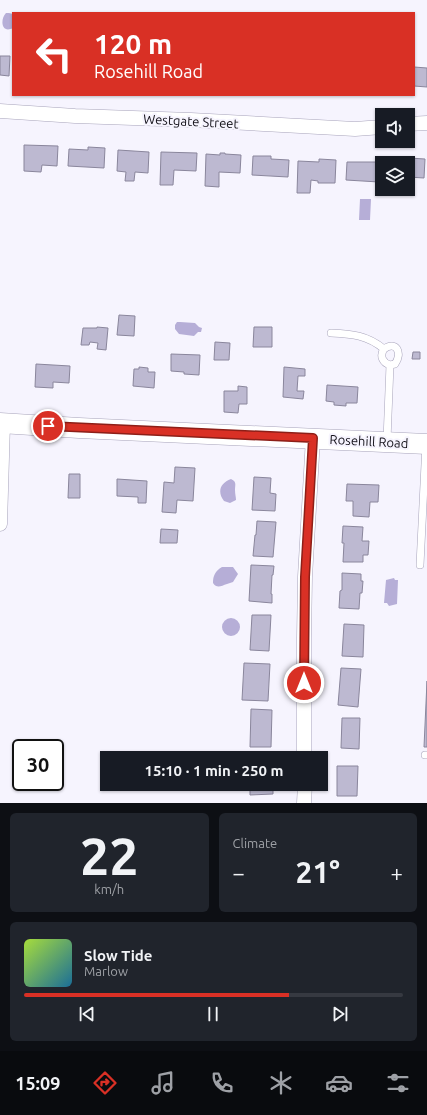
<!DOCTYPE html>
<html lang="en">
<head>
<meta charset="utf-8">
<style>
  body { margin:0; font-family:Ubuntu,sans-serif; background:#20242c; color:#f1f3f6; height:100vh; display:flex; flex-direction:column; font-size:15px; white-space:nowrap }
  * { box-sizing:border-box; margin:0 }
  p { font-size:13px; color:#9ea1a6 }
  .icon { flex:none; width:22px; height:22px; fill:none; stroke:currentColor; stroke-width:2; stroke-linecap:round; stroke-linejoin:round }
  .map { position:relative; height:803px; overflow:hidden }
  .panel { display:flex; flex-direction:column; gap:10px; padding:10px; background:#0d0f14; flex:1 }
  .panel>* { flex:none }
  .guide { position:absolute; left:12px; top:12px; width:403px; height:84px; border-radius:0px; box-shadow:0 1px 3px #0004; background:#d93025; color:#fff; overflow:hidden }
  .tools { position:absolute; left:375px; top:108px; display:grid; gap:8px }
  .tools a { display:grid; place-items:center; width:40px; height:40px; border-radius:0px; background:#171b24; box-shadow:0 1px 3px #0004; font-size:20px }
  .speed { position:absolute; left:12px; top:739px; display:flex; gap:8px; font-size:20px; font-weight:700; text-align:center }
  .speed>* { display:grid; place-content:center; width:52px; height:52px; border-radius:50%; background:#171b24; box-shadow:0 1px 3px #0004; line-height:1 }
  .speed .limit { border:2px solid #111; border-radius:6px; background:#fff; color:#111 }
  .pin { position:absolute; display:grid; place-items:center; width:34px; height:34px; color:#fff; margin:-17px; border:2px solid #fff; border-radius:50%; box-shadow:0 1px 4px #0007 }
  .me { position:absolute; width:44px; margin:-22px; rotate:0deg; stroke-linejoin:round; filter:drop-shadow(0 0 3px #0008) }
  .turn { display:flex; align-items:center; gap:14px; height:84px; padding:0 16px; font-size:18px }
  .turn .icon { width:52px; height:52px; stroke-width:2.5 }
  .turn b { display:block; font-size:28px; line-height:34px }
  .big { font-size:30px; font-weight:700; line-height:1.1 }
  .panel .tile { flex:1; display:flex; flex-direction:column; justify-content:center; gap:6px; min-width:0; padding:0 14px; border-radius:6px; background:#20242c }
  .panel .dial { align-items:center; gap:0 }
  .dial b { font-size:52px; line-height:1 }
  .song { display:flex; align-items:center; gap:12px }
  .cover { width:48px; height:48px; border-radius:6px; background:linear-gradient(135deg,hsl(80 70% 55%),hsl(200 70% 35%)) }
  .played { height:4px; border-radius:2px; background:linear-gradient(90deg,#d93025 70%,#363941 70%) }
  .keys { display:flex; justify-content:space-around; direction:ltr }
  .heat { display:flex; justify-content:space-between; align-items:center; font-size:22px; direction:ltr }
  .panel .tiles { flex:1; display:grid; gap:10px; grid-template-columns:1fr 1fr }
  .tile:last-child { grid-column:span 2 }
  .trip { position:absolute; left:100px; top:751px; width:228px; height:40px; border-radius:0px; background:#171b24; box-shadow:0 1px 3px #0004; font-weight:700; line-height:40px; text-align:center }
  .tab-bar { display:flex; height:64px; justify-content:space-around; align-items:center; background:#090b0e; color:#9ea1a6 }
  .tab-bar .icon { width:28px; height:28px }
  .tab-bar .selected { color:#d93025 }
  .tab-bar b { font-size:18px; color:#f1f3f6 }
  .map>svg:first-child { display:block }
</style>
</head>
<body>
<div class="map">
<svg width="427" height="803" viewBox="0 0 427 803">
  <rect width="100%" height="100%" fill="#f6f4fe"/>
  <path fill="#b6aed7" d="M6,13H9L13,14V28C1,34 0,19 6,13Z
    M360,199H371L370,220H359Z
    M177,322H180L195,323L199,327L202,328L201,332H198L194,336L179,334L175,329V325Z
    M231,479C237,482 235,484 235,490C235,494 236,497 236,500L230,503L224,501C217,492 220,483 231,479Z
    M222,567H233L238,574L233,582C231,583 229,583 227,584C221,586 217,589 213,583C213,576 215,571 222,567Z
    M394,578L395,580H398L397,604L389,606L387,603H384L386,580Z
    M222 627a9 9 0 1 1 18 0a9 9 0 1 1-18 0Z"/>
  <path fill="#bdb9d1" stroke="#8a869c" d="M0,56H10L9,76L0,75Z
    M414,67L427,68V87L414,86Z
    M24,145L58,146L57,166L42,165L41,172L24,171Z
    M88,147L105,148L104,168L68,166L69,149L88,150Z
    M118,150L149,152L148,173L135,172L134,181H125L126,172L117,171Z
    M161,152L197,153L196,171L174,170L173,185H160Z
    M220,153H225V154L241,155L240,173L219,172V187L205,186L206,154L220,155Z
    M253,156H271V159L289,160L288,177L252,175Z
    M404,157H409V158L425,159L424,178L408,177V163H394V158H404Z
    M319,159L336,160L335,183H318V181L311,180L310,193H297L298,161L319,162Z
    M347,162H379V182L346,180Z
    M119,315L135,316L134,336L117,335Z
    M97,327L108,328L106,350L97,349L98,343L90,342L89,345H81L83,328H97Z
    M254,327H272V347H253Z
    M215,342L230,343L229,360H214Z
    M413,352H420V359H412Z
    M171,354L200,355L199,375L184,374V372L171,371Z
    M36,364L70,366L69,383L53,382V388L35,387Z
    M139,367L148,368V372H155L154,388L133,386L134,369H139Z
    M284,367L305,369V376H298L297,391H304L303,399L283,397Z
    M327,385L358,387L357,403H346V406L334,405V402L326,401Z
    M238,386L247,387V404H239L238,413L224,412V391H238Z
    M175,467L195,468L193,501L177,500L176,513L162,512L164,482L174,483Z
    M69,474H80V498H68Z
    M254,477L271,478L270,493L276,494L275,511L252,510Z
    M117,479L147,481L146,503H138V497L117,496Z
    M347,484L379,485L378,502H370L369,517L353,516V501H346Z
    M257,521L276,522L273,557L253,556L255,535H256Z
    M343,526L363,527L362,541H369L368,555H363V562H343L344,543H342Z
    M161,529L178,530L177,543H160Z
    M251,565L274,566L273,575H272L271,594H272V603L249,601Z
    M342,573L361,574V581H363L362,593H360L359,609L339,608L340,591L342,590Z
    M252,615H271L269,651L250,650Z
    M344,624L364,625L363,657L342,656Z
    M244,663L270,664L268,701L242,700Z
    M341,668L361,669L358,707L338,705Z
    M427,681V747H424Z
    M251,709L272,710L271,747H250Z
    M342,718H360L359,749L341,748Z
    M337,766H358L357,796H337Z
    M250,784H273V794L250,795Z"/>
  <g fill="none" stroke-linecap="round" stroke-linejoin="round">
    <defs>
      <path id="lane" d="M331,333C352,334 367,335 384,349C396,340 403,353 395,364L390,365L387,440
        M384,349C379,356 383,363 390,365
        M420,565L426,444
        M425,755H427"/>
      <path id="street" d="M0,111L75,116L191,120L355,129L382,127
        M408,124L427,123
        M0,524L3,423
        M304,758V638L305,577L313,438
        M304,803L305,784"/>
      <path id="secondary" d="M0,423L79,428L427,444"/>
    </defs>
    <use href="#lane" stroke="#a8a4bb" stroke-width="8"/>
    <use href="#street" stroke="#a8a4bb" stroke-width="15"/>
    <use href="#secondary" stroke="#a8a4bb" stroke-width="21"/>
    <use href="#lane" stroke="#fff" stroke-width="7"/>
    <use href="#street" stroke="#fff" stroke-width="14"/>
    <use href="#secondary" stroke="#fff" stroke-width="20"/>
  </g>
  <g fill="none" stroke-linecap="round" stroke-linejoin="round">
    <defs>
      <path id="route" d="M48,426L313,438L305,577L304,683"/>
    </defs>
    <use href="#route" stroke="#8d1f18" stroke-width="10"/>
    <use href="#route" stroke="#d93025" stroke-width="7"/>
  </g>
  <g text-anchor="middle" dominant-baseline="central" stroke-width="4" stroke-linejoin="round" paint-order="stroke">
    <g font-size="13" fill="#121018" stroke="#f6f4fe">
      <text transform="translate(191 121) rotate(3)">Westgate Street</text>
      <text transform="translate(369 441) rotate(3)">Rosehill Road</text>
    </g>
  </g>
</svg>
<div class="tools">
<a><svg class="icon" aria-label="sound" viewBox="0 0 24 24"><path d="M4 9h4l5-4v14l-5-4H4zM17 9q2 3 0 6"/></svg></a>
<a><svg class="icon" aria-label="layers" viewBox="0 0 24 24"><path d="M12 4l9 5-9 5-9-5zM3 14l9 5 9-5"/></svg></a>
</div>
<div class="speed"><div class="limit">30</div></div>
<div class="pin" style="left:48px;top:426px;background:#d93025"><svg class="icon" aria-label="arrive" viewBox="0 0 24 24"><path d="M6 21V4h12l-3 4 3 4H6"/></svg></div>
<svg class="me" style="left:304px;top:683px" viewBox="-20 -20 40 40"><circle r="17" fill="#d93025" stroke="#fff" stroke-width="3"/><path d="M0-11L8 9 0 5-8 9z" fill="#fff"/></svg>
<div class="trip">15:10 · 1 min · 250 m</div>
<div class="guide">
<div class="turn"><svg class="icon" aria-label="left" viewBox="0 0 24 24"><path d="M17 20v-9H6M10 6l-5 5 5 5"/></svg><div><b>120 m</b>Rosehill Road</div></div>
</div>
</div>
<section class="panel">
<div class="tiles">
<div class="tile dial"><b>22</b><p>km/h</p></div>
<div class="tile"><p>Climate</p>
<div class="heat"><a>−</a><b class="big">21°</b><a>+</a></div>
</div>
<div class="tile">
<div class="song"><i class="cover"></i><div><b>Slow Tide</b><p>Marlow</p></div></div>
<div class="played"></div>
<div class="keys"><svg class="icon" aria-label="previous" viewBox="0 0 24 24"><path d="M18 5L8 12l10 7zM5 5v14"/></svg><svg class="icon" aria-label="pause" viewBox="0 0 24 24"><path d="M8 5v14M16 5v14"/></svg><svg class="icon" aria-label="next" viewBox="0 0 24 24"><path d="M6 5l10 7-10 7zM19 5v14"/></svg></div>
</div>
</div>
</section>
<nav class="tab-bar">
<b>15:09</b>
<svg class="icon selected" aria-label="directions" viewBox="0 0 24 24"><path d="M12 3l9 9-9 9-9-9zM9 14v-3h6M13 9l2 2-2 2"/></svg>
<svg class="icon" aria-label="music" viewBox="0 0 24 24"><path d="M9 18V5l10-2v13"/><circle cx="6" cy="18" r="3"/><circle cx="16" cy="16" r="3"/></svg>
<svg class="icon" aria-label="phone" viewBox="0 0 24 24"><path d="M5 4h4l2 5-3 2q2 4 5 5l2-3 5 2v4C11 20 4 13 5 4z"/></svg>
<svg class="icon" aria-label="climate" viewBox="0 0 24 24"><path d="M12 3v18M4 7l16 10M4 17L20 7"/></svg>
<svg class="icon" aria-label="car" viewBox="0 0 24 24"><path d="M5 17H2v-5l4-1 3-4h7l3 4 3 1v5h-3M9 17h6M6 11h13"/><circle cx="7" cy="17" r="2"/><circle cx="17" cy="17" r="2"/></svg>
<svg class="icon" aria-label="filters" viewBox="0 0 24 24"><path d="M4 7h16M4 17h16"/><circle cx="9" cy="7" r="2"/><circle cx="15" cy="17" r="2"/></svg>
</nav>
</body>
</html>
